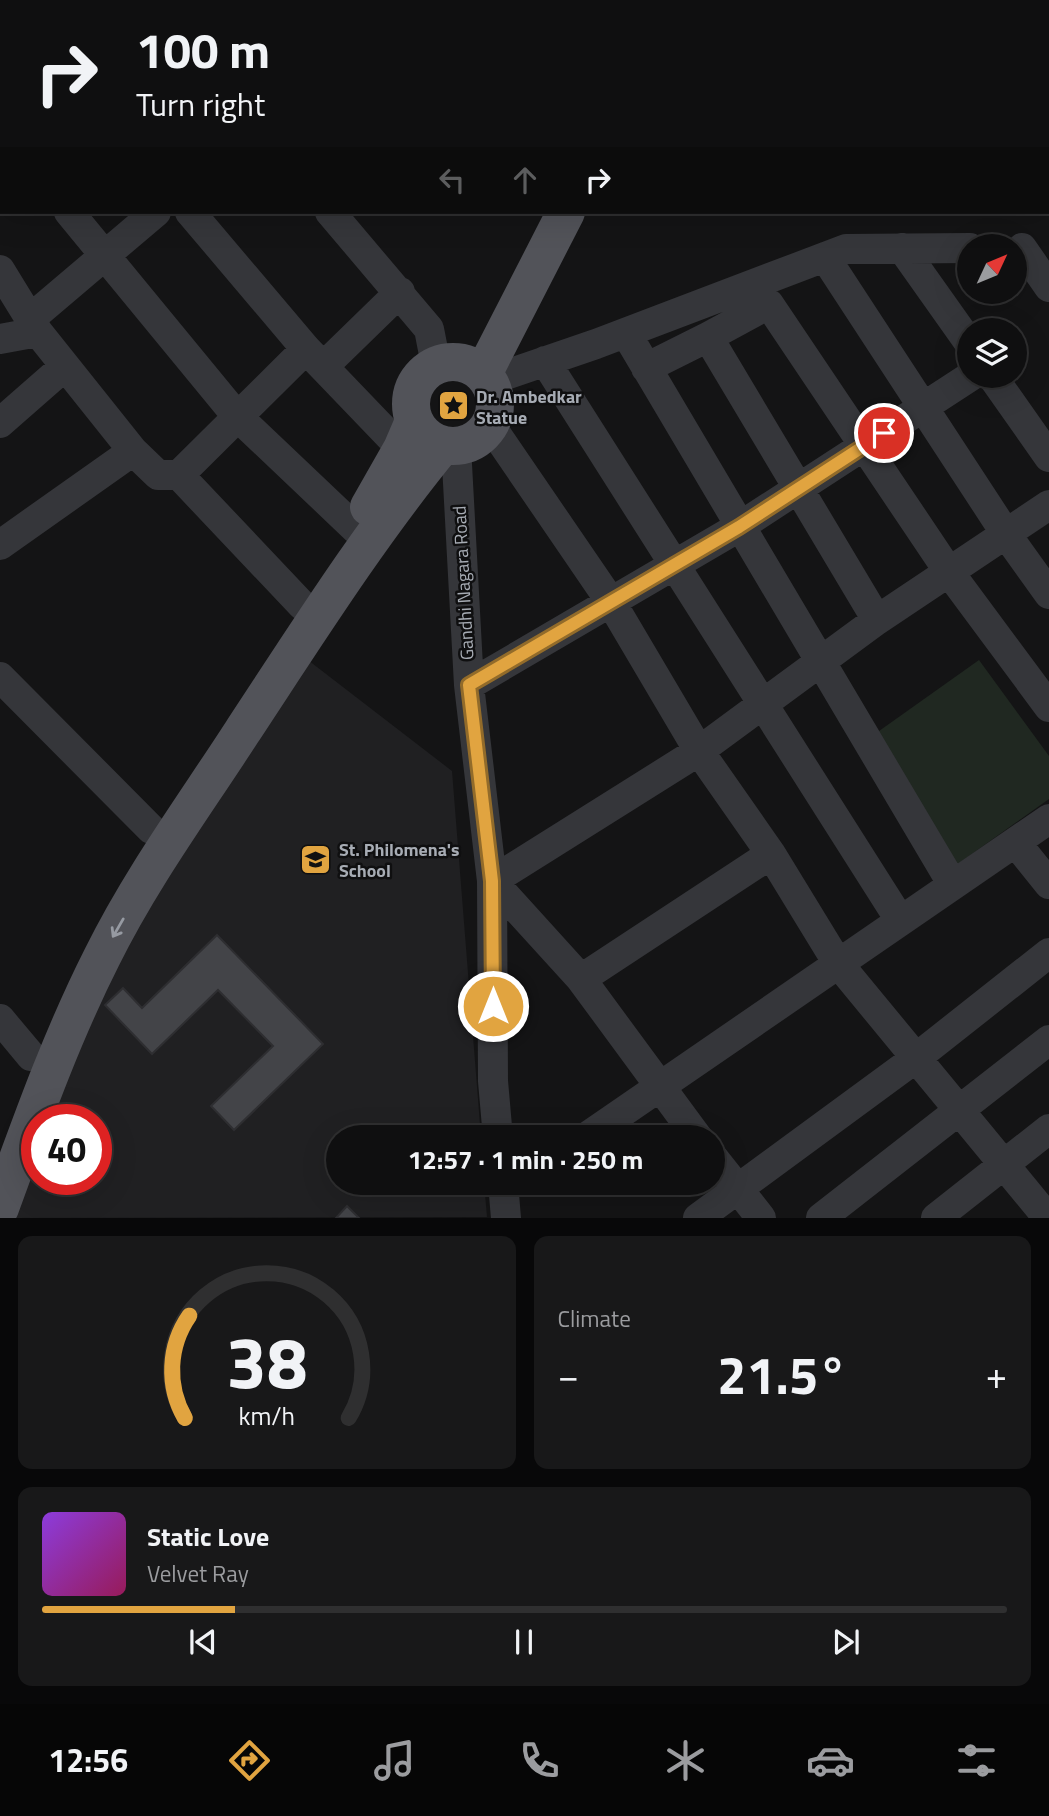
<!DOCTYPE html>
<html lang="en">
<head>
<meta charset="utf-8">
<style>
  body { margin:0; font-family:"Titillium Web",sans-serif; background:#181819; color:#f1f3f6; height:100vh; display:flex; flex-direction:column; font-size:26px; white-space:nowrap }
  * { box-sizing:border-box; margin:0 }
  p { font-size:23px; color:#9b9c9f }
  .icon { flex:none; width:38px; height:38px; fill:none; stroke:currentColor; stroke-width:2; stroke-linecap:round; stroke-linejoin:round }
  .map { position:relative; height:1218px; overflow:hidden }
  .drawer { display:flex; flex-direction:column; gap:18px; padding:18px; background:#080809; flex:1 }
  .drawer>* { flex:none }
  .banner { position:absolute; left:0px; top:0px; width:1050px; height:214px; box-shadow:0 7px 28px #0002,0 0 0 2px #2f2f30; background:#0f0f10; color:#f1f3f6; overflow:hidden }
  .needle { width:46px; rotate:46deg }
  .controls { position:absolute; left:957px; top:234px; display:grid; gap:14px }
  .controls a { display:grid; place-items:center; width:70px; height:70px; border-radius:50%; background:#0f0f10; box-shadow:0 7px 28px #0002,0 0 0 2px #2f2f30; font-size:35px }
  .speed { position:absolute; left:21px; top:1104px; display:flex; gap:14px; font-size:35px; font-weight:700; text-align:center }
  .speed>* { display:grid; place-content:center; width:91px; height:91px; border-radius:50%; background:#0f0f10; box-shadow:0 7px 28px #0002,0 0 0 2px #2f2f30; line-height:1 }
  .speed .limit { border:10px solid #d22; background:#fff; color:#111 }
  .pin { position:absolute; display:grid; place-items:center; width:60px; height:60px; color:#fff; margin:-30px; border:4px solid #fff; border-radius:50%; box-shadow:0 2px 7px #0007 }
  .me { position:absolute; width:77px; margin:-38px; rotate:0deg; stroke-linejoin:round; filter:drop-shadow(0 0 5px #0008) }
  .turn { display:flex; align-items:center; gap:24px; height:147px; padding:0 21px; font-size:32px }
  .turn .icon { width:91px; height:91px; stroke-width:2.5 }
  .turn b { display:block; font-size:49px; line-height:60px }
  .lanes { display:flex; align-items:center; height:66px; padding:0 21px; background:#0003; justify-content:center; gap:35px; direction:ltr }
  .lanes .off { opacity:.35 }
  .big { font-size:52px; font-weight:700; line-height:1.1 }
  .drawer .card { flex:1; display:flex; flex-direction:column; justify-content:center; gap:10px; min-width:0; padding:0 24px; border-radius:14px; background:#181819 }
  .drawer .dial { align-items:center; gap:0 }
  .dial svg { height:182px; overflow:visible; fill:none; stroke:#2f2f30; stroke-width:7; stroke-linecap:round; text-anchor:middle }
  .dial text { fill:#f1f3f6; stroke:none }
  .song { display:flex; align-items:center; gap:21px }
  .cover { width:84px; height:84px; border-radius:10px; background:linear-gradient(135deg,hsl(270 70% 55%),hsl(330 70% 35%)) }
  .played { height:7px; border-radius:4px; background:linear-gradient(90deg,#e1a440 20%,#2f2f30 20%) }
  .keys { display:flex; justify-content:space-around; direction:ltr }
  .heat { display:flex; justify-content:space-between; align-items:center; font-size:38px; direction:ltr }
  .drawer .tiles { flex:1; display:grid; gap:18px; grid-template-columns:1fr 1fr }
  .card:last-child { grid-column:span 2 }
  .trip { position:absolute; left:326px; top:1125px; width:399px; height:70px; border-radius:35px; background:#0f0f10; box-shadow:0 7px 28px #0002,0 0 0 2px #2f2f30; font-weight:700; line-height:70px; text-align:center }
  .menu { display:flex; height:112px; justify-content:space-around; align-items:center; background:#060606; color:#9b9c9f }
  .menu .icon { width:49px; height:49px }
  .menu .selected { color:#e1a440 }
  .menu b { font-size:32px; color:#f1f3f6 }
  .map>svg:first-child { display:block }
</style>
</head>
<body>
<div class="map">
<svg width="1049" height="1218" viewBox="0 0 1049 1218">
  <rect width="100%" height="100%" fill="#141415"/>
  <path fill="#202022" d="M304,657L452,771L481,1137L338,1138V1183H484L487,1217L4,1218L37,1139V1180H96V1120H45L116,948Z"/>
  <path fill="#202821" d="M979,660L1049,756V799L955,866L872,736Z"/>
  <path fill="#434448" stroke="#2e2e31" stroke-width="2" d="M217,935L323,1044L234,1130L211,1106L273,1046L218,990L152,1054L105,1005L123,988L142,1008Z
    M347,1206L359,1218H336Z"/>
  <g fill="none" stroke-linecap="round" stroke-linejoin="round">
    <path stroke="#35363a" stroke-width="30" d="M145,0L146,2
      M797,2L798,0
      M0,32L2,34
      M0,132L2,133
      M69,212L236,415L356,529
      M190,212L306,349L402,449
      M330,212L429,329L436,365
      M902,248L970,344
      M1022,248L1049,287
      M825,257L1006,534L1049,594
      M0,270L38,332L133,451L158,475H179L302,605
      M30,319L156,212
      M626,333L953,885
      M708,337L769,304L949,572L1049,707
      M0,339L38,332
      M545,361L900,920
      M324,366L400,292
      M646,368L708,337L877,620
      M992,376L1049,457
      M488,381L596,344L846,249L970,248
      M0,423L65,366
      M490,425L611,602L699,751L771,854L837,962L1048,1218
      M456,446L469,685L492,881L493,1081L498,1138
      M179,475L306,349
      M0,545L133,451
      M0,677L151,829
      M469,685L739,527L971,376
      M1016,843L1049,884
      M581,979L771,854
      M0,1019L31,1056
      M585,1138L1049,819
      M698,1138L581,979L492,881L699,751L877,620L1049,505
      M712,1156L761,1218
      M503,1183L506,1218
      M698,1218L916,1058L1049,953
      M821,1218L1049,1040
      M936,1218L1049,1129"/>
    <path stroke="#525359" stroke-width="38" d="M604,0V2
      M411 404a42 42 0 1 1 84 0a42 42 0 1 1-84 0Z
      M483,374L566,212
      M369,507L402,449L414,421
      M0,1208C31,1123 61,1038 102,957C141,878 194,806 242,732C306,635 369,535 443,445"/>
  </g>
  <defs><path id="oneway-shaft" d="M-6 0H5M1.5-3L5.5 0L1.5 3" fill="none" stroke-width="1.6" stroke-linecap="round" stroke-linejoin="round" transform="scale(1.75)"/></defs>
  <use stroke="#969aa2" href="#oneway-shaft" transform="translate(118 928) rotate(120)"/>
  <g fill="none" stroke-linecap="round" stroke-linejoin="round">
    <defs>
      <path id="route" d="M493,1006L492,881L469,685L739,527L884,433"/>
    </defs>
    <use href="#route" stroke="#926b2a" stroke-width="18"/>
    <use href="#route" stroke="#e1a440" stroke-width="12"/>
  </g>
  <defs>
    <symbol id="sight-square" viewBox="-11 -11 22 22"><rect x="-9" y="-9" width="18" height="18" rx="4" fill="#e1a440" stroke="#0f0f10"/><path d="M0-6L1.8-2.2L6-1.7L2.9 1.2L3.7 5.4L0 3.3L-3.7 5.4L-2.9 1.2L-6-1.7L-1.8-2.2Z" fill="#111"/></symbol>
    <symbol id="school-square" viewBox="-11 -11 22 22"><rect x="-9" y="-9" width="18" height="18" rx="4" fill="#e1a440" stroke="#0f0f10"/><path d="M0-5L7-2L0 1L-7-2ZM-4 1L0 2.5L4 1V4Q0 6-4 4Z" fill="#111"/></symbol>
  </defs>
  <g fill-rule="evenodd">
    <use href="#sight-square" x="436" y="388" width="35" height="35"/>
    <use href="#school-square" x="298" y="842" width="35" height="35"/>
  </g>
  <g text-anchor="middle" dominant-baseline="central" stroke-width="5" stroke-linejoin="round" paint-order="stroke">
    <g font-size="18" font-weight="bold" fill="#a7acb4" stroke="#0f0f10" text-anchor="start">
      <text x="476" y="396">Dr. Ambedkar<tspan x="476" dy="21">Statue</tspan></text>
      <text x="339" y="849">St. Philomena's<tspan x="339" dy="21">School</tspan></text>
    </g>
    <g font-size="18" fill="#a7acb4" stroke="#0f0f10">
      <text transform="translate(463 583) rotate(-93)">Gandhi Nagara Road</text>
    </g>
  </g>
</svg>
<div class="controls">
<a><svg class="needle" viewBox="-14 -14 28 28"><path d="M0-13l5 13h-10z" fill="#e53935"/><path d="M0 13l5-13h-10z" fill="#9b9c9f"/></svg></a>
<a><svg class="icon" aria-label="layers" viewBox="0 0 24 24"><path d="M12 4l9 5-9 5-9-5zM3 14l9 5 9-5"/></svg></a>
</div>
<div class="speed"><div class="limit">40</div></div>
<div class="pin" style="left:884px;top:433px;background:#d93025"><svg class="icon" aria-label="arrive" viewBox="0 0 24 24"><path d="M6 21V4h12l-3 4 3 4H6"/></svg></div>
<svg class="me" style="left:493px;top:1006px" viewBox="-20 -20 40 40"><circle r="17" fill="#e1a440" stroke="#fff" stroke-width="3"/><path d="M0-11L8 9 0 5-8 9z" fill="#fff"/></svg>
<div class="trip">12:57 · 1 min · 250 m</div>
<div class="banner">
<div class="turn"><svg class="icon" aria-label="right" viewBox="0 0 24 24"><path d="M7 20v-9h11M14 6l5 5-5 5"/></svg><div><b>100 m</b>Turn right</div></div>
<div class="lanes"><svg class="icon off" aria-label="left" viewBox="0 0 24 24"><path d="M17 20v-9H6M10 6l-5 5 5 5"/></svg><svg class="icon off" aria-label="ahead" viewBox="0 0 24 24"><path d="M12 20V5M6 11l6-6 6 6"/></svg><svg class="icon" aria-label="right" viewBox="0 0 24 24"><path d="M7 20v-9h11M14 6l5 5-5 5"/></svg></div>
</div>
</div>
<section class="drawer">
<div class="tiles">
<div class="card dial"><svg viewBox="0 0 100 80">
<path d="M14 69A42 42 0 1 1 86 69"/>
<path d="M14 69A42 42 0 0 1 16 24" stroke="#e1a440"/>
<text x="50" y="56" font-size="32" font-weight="700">38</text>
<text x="50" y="72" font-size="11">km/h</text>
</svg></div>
<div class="card"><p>Climate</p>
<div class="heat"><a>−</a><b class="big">21.5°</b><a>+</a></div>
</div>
<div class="card">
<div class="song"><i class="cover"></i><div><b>Static Love</b><p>Velvet Ray</p></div></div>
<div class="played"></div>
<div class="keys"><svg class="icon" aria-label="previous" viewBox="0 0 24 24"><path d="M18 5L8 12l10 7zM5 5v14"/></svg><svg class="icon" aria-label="pause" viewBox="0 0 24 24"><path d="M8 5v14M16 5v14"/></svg><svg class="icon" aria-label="next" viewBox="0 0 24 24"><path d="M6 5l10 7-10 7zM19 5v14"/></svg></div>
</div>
</div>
</section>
<nav class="menu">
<b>12:56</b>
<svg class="icon selected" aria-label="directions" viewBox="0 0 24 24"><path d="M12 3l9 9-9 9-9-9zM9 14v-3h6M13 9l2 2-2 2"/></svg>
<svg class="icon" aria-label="music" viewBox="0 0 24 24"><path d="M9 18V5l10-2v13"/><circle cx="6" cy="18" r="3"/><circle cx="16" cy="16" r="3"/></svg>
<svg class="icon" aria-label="phone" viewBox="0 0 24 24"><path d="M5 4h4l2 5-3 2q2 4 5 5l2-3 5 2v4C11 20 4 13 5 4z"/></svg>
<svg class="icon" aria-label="climate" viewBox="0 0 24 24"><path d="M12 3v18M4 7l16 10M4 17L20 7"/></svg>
<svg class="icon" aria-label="car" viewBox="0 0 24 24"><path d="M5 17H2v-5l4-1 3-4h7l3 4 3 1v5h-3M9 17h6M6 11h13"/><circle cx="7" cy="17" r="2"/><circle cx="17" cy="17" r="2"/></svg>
<svg class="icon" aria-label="filters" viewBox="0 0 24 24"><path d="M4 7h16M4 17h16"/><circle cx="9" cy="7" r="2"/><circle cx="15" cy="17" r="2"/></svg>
</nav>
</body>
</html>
